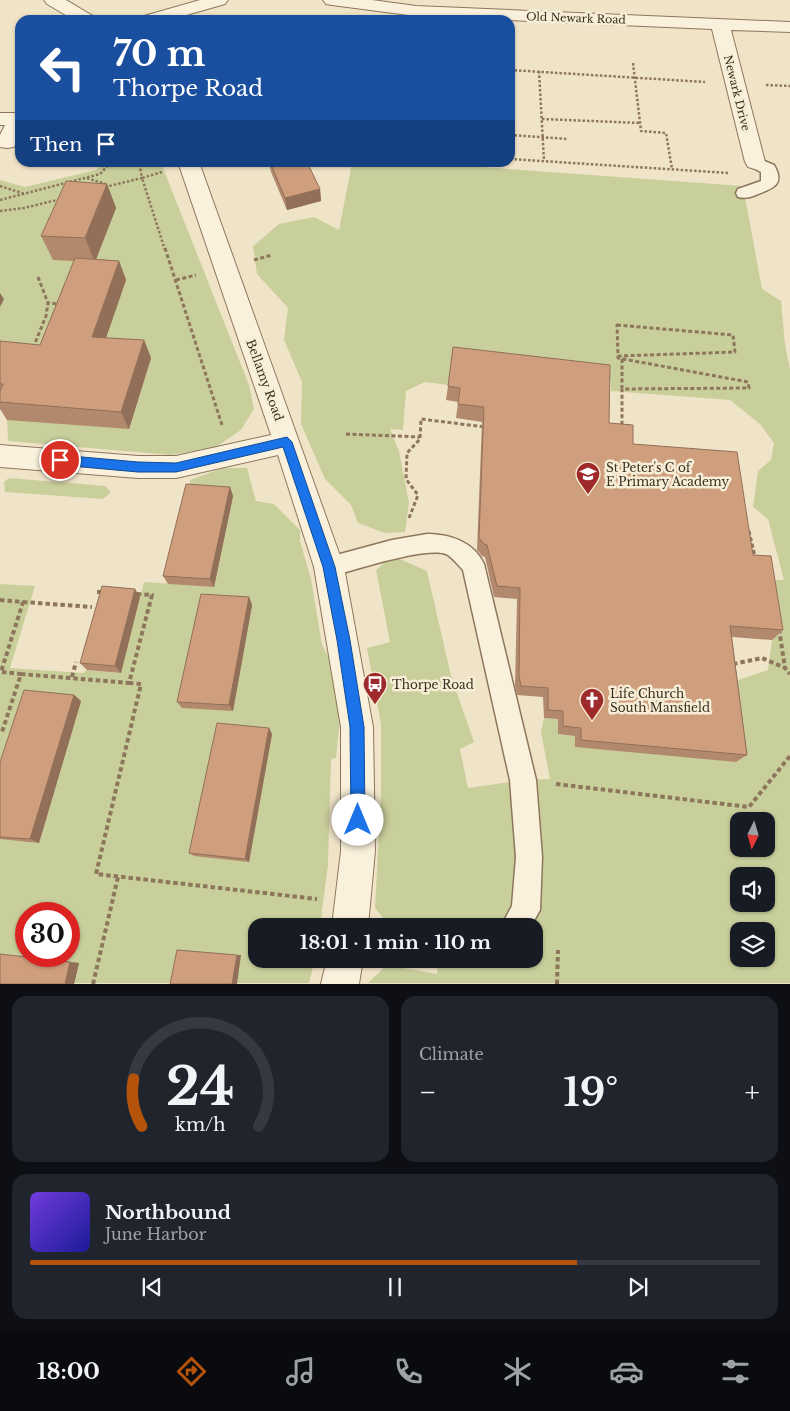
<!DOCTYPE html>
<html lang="en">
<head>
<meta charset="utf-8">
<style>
  body { margin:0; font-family:"Libre Baskerville",serif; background:#20242c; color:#f1f3f6; height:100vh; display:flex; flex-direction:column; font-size:19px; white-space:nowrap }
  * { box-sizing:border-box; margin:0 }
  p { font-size:16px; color:#9ea1a6 }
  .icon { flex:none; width:28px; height:28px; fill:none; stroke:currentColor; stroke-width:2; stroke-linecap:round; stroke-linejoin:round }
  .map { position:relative; height:984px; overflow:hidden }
  .side { display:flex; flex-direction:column; gap:12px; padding:12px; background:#0d0f14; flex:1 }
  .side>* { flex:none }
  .banner { position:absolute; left:15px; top:15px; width:500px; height:152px; border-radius:15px; box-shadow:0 1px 4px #0004; background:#1a4fa0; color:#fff; overflow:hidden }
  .needle { width:32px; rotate:185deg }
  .buttons { position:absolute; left:730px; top:812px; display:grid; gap:10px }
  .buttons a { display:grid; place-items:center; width:45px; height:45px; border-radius:10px; background:#171b24; box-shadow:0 1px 4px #0004; font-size:25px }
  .speed { position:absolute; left:15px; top:902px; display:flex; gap:10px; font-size:25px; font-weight:700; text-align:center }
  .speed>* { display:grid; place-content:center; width:65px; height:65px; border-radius:50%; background:#171b24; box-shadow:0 1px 4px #0004; line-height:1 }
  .speed .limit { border:8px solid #d22; background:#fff; color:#111 }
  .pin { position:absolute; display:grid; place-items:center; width:42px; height:42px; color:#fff; margin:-21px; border:2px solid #fff; border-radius:50%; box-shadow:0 1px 5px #0007 }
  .me { position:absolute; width:55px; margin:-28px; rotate:0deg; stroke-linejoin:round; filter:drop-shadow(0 0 4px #0008) }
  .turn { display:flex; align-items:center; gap:18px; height:105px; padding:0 15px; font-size:22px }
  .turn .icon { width:65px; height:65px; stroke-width:2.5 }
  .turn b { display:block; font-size:35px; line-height:42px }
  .then { display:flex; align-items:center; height:48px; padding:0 15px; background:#0003; gap:10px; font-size:19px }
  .big { font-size:38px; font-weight:700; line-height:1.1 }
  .side .tile { flex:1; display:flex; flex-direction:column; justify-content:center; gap:8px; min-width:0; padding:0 18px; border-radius:15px; background:#20242c }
  .side .dial { align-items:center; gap:0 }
  .dial svg { height:130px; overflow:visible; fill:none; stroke:#363941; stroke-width:7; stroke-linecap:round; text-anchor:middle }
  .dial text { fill:#f1f3f6; stroke:none }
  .song { display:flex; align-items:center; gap:15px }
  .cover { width:60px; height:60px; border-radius:8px; background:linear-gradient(135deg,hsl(260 70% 55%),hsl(240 70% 35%)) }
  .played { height:5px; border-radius:2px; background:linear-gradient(90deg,#b45309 75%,#363941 75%) }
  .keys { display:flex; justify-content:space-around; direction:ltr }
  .heat { display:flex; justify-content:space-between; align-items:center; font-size:28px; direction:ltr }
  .side .tiles { flex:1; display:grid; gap:12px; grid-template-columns:1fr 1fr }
  .tile:last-child { grid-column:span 2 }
  .trip { position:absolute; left:248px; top:918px; width:295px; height:50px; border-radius:15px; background:#171b24; box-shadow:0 1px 4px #0004; font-weight:700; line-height:50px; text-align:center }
  .dock { display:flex; height:80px; justify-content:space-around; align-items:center; background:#090b0e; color:#9ea1a6 }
  .dock .icon { width:35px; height:35px }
  .dock .current { color:#b45309 }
  .dock b { font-size:22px; color:#f1f3f6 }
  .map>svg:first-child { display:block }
</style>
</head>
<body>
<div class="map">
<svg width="790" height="984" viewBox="0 0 790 984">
  <rect width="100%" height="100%" fill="#f0e4c8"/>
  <path fill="#c9cf9b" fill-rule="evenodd" d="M103,163H161L249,385L254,409L241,430L216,447L171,455L8,441L7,420L32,362L0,361V180L25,187L96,170Z
    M352,163H426L743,186L762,289L781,301L785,345L790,369V983H368L387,965L437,974L438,959H534V926H390L375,908L381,793V724L367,648L390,642L376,570L393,556L427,571L451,676L474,742L460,749L468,788L523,780L550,779L541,732L544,718L558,719V734L575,736L576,747L727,684L768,670L772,640L762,580H784L768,519L753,507L758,471L771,460L774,443L760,424L730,400L611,391V382L605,379L448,385L425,382L406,391L403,430L390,429L399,451L409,503L405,532L385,533L358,523L351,505L325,479L301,424L302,382L284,340L288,308L257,274L253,246L279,224L314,217L339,230ZM739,821H766V849H739ZM739,876H766V904H739ZM739,931H766V959H739Z
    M223,468H247L256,501L274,504L300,530V541L311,579L322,645L330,660L341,709L336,758L331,759L328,865L320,926H256V959H315L309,983H0V584L35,586L10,668L83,673L87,670L121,673L144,582L214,587L190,493V480ZM26,914H69V956H26Z
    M9,478L105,486L111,492L103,499L5,492L4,482Z"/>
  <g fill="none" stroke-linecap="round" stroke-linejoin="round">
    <defs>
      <path id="service" d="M755,157L774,165C785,184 774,188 758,194C751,197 746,199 738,197L736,193L738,189L761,181V172L749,166L747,162L749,158Z
        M427,534C450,534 474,542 484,564L536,780L542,857L540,910L531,926H501L512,906L516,857L510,780L463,570C458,565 452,557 446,554C426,546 351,571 329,577L321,574L318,567L321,560L329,557L392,540Z"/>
      <path id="minor" d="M44,0H66L93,16L96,20H74L47,4Z
        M200,0H228L225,4L169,20H141L144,16Z
        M323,0H372L416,6L790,22V32L731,30L765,162L762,167L755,169L748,167L745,162L712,29L416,16L332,5L326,4Z
        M0,113H20V136L14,147L7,148L0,147V135L5,125H0Z
        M178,162H199L344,567L373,727L375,851L368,926H332L341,851V727L314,567L278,455L176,478H138L0,467V445L138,456H176L271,435Z
        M327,959H363L359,984H321Z"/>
    </defs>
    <use href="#service" stroke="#8d765c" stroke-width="3"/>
    <use href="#minor" stroke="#8d765c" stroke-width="2"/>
    <path stroke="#8d765c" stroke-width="2.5" stroke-dasharray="2.5 2" stroke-linecap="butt" d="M633,63L641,131L666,133L672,169
      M510,70L705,82
      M539,71L544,161
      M766,85L790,86
      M542,119L640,123
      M510,135L568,139
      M510,159L729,173
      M162,172L142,178L165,250
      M87,178L108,185
      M0,186L25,194
      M105,187L142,178L139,162
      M0,200L100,174L111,162
      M0,211L24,208L61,199"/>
    <path stroke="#8d765c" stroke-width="3" stroke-dasharray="4 2.5" stroke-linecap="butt" d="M165,248L222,425
      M254,260L272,255
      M38,277L48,303
      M176,280L196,275
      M617,325L733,335L735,352L618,356Z
      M33,348L46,316L48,303L60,304
      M618,356V358L748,382L749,388L622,389V426
      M622,359V388
      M346,434L420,437
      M409,518L418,495L406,479L407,453L420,439L421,419L485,427
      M749,531L755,556"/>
    <path stroke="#8d765c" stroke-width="4" stroke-dasharray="4.5 3" stroke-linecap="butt" d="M97,592H105
      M0,600L23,602L1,672L21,674L2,732L0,731
      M23,602L92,607
      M779,629L785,668
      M733,664L762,658L785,668L790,674
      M21,674L129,683L152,595L136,594
      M72,677L76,662
      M129,683L141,684L96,874L317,899
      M556,784L749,807L790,756
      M93,984L118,877
      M557,984L558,950"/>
    <use href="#service" fill="#faf1dc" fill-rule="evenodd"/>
    <use href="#minor" fill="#faf1dc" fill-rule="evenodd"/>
  </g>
  <path fill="#b2896c" d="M269,162L320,189L321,201L287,210L271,172Z
    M107,184L116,208L96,259L119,261L126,280L106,338L144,340L151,358L129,429L7,420L0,409V341L40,345L74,261L53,260L41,236Z
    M453,347L609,423L753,555L783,630L772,640L732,637L747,755L736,762L575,747V736L558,734V719L544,718L543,697L517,695L515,686L517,599L494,597L485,557L482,556L477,550L482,422L456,418L458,402L446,400L448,386Z
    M230,487L233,496L214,587L168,584L163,576Z
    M140,597L121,673L87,670L80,663Z
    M249,597L252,605L233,711L182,708L177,702Z
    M74,695L81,701L39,843L0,839V762Z
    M269,728L272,734L249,862L194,856L189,853Z
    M0,954L79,963L74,984H0Z"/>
  <path fill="#916f58" d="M107,184L116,208L95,262L85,238Z
    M320,189L321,201L287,210L285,198Z
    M119,261L126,280L100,355L92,337Z
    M0,293L4,299L0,307Z
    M144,340L151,358L129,429L121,412Z
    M230,487L233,496L214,587L210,579Z
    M135,589L140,597L121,673L115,666Z
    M249,597L252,605L233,711L229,705Z
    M74,695L81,701L39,843L30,839Z
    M269,728L272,734L249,862L245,859Z
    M237,955H241L237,984H232Z
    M70,962L79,963L74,984H65Z"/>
  <path fill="#cf9f7d" stroke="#916f58" d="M270,162H307L320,189L285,198Z
    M66,181L107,184L85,238L41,236Z
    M75,258L119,261L92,337L144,340L121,412L0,402V391L3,384H0V341L40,345Z
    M453,347L610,365L609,423L633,425V444L737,452L753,555L771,556L783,630L730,626L747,755L581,740V728L563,726V711L548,710V688L521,686L519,676L520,588L497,586L487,545L484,544L479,538L484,407L458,404L460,388L448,386Z
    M186,484L230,487L210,579L163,576Z
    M102,586L135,589L115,666L80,663Z
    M201,594L249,597L229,705L177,702Z
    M24,690L74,695L30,839L0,837V762Z
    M217,723L269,728L245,859L189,853Z
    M177,950L237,955L232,984H170Z
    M0,954L70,962L65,984H0Z"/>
  <path fill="#1a73e8" stroke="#114b97" d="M287,437L292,442L335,567L350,640L364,727L365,820L363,825L358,827L353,825L351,820L350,727L337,640L323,567L283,447L176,472H138L60,465L55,460L60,455L138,462L176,463Z"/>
  <defs>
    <symbol id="school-pin" viewBox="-11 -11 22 30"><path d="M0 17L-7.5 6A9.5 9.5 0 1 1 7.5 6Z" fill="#9e2a2b" stroke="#f7eed8"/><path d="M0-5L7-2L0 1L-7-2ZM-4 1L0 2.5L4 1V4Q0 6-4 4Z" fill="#fff"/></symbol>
    <symbol id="bus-pin" viewBox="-11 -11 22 30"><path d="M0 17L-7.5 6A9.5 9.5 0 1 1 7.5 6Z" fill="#9e2a2b" stroke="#f7eed8"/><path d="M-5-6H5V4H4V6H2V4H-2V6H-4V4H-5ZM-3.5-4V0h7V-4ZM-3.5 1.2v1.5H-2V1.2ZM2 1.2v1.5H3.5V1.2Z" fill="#fff"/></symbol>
    <symbol id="church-pin" viewBox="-11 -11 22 30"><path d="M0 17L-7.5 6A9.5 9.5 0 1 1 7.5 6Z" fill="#9e2a2b" stroke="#f7eed8"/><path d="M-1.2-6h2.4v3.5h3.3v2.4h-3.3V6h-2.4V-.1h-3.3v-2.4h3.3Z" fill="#fff"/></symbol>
  </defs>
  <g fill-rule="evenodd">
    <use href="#school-pin" x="574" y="460" width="28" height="38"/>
    <use href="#bus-pin" x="361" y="670" width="28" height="38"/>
    <use href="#church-pin" x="578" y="686" width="28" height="38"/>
  </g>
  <g text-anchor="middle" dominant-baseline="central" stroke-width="5" stroke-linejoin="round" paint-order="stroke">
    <g font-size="11" fill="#3d2e20" stroke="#f7eed8">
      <text transform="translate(576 18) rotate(2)">Old Newark Road</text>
      <text transform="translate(737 93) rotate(76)">Newark Drive</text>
    </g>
    <g font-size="12" fill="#3d2e20" stroke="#f7eed8">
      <text transform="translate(265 380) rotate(70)">Bellamy Road</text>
    </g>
    <g font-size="12" fill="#3d2e20" stroke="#f7eed8" text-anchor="start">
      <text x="606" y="467">St Peter's C of<tspan x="606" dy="14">E Primary Academy</tspan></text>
      <text x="392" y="684">Thorpe Road</text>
      <text x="610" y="693">Life Church<tspan x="610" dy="14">South Mansfield</tspan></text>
    </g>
  </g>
</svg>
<div class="buttons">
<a><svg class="needle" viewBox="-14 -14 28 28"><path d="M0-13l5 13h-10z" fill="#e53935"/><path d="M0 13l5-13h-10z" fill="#9ea1a6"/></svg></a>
<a><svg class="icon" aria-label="sound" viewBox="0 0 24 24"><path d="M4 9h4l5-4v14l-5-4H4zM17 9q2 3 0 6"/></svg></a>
<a><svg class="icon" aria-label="layers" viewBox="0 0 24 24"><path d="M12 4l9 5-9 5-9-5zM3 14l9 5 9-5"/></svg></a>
</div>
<div class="speed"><div class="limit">30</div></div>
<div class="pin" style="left:60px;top:460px;background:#d93025"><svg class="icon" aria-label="arrive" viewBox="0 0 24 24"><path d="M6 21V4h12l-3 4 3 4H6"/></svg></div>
<svg class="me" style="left:358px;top:820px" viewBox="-20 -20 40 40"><circle r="19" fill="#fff"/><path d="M0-13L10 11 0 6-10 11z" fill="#1a73e8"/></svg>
<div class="trip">18:01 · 1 min · 110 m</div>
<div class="banner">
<div class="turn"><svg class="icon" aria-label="left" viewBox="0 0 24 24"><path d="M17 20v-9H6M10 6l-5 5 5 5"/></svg><div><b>70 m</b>Thorpe Road</div></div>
<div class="then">Then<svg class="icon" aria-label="arrive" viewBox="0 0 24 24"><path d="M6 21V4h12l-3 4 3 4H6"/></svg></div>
</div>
</div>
<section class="side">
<div class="tiles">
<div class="tile dial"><svg viewBox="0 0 100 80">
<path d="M14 69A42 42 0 1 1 86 69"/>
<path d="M14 69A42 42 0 0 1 9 40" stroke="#b45309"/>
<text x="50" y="56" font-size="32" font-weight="700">24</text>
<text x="50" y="72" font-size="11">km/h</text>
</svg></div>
<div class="tile"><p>Climate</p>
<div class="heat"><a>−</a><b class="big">19°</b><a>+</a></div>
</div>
<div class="tile">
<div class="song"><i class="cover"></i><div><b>Northbound</b><p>June Harbor</p></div></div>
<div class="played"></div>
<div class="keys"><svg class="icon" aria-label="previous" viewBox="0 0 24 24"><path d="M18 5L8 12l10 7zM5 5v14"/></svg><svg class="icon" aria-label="pause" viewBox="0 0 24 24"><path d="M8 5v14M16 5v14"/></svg><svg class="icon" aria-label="next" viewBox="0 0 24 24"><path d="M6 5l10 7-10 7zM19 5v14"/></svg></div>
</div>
</div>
</section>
<nav class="dock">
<b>18:00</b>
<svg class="icon current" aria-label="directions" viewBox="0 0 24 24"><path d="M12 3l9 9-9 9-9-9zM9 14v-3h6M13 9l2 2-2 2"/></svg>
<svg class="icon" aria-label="music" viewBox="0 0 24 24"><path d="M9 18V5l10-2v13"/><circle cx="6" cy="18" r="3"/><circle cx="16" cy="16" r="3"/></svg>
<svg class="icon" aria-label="phone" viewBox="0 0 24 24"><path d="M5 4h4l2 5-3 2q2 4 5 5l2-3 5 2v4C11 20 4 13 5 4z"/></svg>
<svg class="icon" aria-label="climate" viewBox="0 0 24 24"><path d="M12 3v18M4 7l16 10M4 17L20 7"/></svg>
<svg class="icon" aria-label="car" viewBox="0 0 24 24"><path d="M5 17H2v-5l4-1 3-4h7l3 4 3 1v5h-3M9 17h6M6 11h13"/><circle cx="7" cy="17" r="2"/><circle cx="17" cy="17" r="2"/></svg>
<svg class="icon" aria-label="filters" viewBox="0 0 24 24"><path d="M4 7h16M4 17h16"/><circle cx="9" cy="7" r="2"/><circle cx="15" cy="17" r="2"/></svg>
</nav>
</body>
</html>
